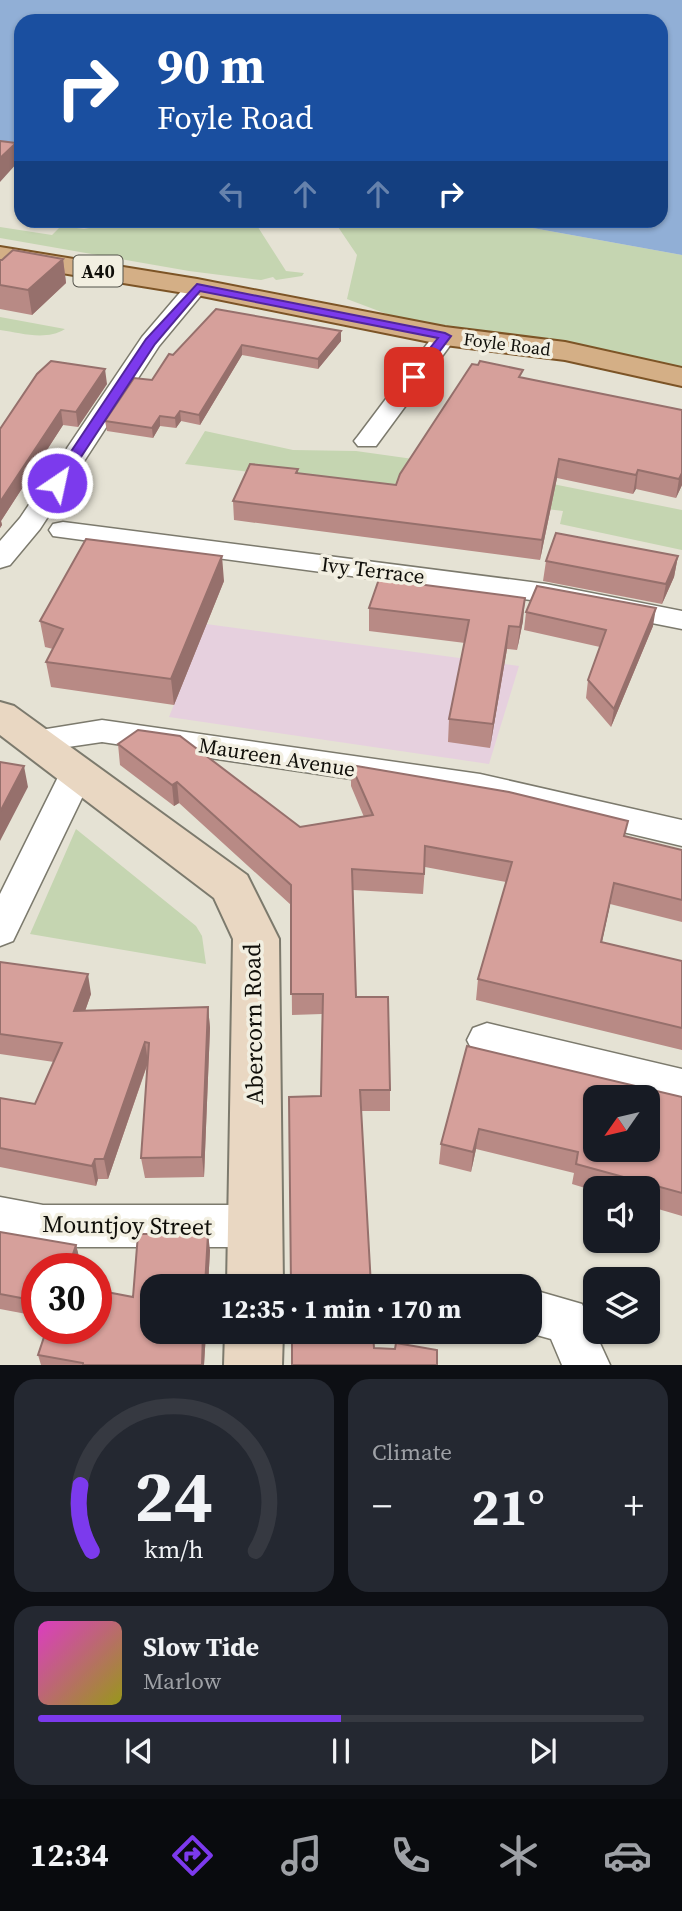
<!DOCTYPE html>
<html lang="en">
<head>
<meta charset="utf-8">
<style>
  body { margin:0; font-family:"Source Serif 4",serif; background:#242831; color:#f1f3f6; height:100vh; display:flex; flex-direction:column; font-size:26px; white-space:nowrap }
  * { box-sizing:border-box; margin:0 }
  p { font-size:23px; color:#9ea1a6 }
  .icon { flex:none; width:38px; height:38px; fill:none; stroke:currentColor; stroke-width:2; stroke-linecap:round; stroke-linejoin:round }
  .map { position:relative; height:1365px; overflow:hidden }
  .sheet { display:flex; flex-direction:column; gap:14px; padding:14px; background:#0d0f14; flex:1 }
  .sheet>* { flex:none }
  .top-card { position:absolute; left:14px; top:14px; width:654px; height:214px; border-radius:21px; box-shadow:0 2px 5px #0004; background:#1a4fa0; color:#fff; overflow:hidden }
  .needle { width:46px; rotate:236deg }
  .controls { position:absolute; left:583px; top:1085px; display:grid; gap:14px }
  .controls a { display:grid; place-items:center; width:77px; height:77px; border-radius:14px; background:#171b24; box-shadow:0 2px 5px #0004; font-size:35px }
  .speed { position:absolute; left:21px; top:1253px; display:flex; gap:14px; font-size:35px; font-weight:700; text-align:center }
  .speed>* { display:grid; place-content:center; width:91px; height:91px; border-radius:50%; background:#171b24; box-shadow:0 2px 5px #0004; line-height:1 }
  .speed .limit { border:10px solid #d22; background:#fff; color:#111 }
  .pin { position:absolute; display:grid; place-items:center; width:60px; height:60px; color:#fff; margin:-30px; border-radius:14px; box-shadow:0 4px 10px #0006 }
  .me { position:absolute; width:77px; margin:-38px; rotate:34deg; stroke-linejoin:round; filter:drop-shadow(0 0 5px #0008) }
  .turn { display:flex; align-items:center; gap:24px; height:147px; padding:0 28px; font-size:32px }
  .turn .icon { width:91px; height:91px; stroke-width:2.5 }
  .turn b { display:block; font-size:49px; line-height:60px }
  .lanes { display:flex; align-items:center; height:66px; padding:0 28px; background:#0003; justify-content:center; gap:35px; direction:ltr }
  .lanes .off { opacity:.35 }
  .big { font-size:52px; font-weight:700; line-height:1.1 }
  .sheet .card { flex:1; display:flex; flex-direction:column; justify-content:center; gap:10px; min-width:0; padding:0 24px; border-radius:21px; background:#242831 }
  .sheet .dial { align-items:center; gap:0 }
  .dial svg { height:182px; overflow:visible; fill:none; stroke:#363941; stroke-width:7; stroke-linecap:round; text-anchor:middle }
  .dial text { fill:#f1f3f6; stroke:none }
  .song { display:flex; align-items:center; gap:21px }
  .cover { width:84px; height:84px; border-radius:10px; background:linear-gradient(135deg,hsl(310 70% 55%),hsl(60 70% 35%)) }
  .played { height:7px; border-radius:4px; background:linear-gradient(90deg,#7c3aed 50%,#363941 50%) }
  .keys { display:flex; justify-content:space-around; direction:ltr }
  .heat { display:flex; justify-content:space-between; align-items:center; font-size:38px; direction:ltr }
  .sheet .tiles { flex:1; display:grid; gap:14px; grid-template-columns:1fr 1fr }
  .card:last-child { grid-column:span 2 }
  .trip { position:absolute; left:140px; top:1274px; width:402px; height:70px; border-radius:21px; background:#171b24; box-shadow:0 2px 5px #0004; font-weight:700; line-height:70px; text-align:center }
  .tab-bar { display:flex; height:112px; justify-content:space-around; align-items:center; background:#090b0e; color:#9ea1a6 }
  .tab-bar .icon { width:49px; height:49px }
  .tab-bar .on { color:#7c3aed }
  .tab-bar b { font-size:32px; color:#f1f3f6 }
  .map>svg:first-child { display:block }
</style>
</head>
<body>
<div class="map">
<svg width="682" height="1365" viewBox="0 0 682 1365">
  <rect width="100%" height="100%" fill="#e5e2d4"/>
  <path fill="#e6d0de" d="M206,624L519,666L489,764L169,717Z"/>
  <path fill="#c5d5b1" d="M197,221L221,224L223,221H254L286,271L304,273L302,276L276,280L273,277L261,280L189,271L0,238V227L52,235L61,226L84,229L125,221Z
    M334,221H494L682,255V377L445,336L347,299L357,255Z
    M0,317L65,329C46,341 21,333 0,330Z
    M205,431L293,450L356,451L463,466L682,510V550L560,524L563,511L185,464Z
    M76,829L196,926L202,936L206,964L30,934Z"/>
  <path fill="#91afd6" d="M0,0H682V255L494,221L662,220V21H21V153L0,151Z"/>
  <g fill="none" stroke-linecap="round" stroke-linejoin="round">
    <defs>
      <path id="minor" d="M197,280L208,287L159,346L40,529L10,565L0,568V541L20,518L142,337L189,282Z
        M445,329L453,331L457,336L376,446H358L354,441L358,436L437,331Z
        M63,522L546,584L682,611V629L546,602L53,536L49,530L53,524Z
        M102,720L480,774L682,820V846L480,798L102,742L34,752L22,749L18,741L22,733Z
        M77,761L89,765L94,773L13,941L0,946V894L60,773L65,765Z
        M487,1023L682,1069V1105L473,1052L467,1040L473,1028Z
        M0,1197L43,1205H256L272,1211L278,1226L272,1241L256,1247H43L0,1237Z
        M530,1289L582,1304L610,1365H562L551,1339L526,1332H530Z"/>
      <path id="secondary" d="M0,702L14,706L247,875L279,939L283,1286H227L233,939L214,898L0,735Z
        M225,1332H283L282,1365H224Z"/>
      <path id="primary" d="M0,247L197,279L445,327L565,342L682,368V386L565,360L445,345L197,295L0,263Z"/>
    </defs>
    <use href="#minor" stroke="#7c7a6d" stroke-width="3"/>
    <use href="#secondary" stroke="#7c7a6d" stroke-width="4"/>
    <use href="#primary" stroke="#7c5426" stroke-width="4"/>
    <use href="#minor" fill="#fff" fill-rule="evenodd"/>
    <use href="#secondary" fill="#e9d7c2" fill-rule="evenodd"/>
    <use href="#primary" fill="#d4af86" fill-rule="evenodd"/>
  </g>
  <path fill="#b88a85" d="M63,259L66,283L32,315L0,309V260Z
    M216,309L341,341L318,369L242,355L200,425L181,421L176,428L160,426L153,438L107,431L105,421L152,380L173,355Z
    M523,378L682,410V485L676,498L636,489L633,494L557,478L540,560L234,520L233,501L298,469V474L396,485Z
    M107,384L78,427L63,425L1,521L2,525L0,528V429Z
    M678,556L674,577L662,604L543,581L546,561Z
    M224,581L174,705L51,687L46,662L53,649L45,647L40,621Z
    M369,608L523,621L517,650L507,649L490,748L448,742L449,719L465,643L369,631Z
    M526,612L653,626L611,727L586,698L588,680L600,647L524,630Z
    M118,744L300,827L364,817L351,786V765L625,836L682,850V922L610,904L602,942L682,961V1050L476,1000L478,979L506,882L425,867L423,894L353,890L356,997L390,1090V1111H361L321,1096L322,1014L292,1015L291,905L179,803L174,806L120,765Z
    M0,962L91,994L85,1011L208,1007L210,1028L204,1177L145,1178L141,1158L148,1063L108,1179H98L96,1186L0,1167V1098L35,1104L54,1062L0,1054Z
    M467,1046L682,1097V1216L648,1206V1188H595V1191L572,1184L574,1173L476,1149L471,1172L439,1164L441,1144Z
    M0,1232L76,1245L80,1261L77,1269H37V1316L0,1309Z
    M210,1250L208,1286H152L206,1332L204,1365H41L38,1355Z"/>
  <path fill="#96706c" d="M16,143L18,162L0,182V158Z
    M63,259L66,283L32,315L28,290Z
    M341,331V341L318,369V359Z
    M242,345V355L200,425L199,415Z
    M105,369L107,384L78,427L76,412Z
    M61,410L63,425L1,521L2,525L0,528V502Z
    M180,411L181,421L176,428L175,418Z
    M160,416V426L153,438L152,428Z
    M559,459L557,478L540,560L542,540Z
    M638,470L636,489L633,494L636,475Z
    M682,473V485L676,498L679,479Z
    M222,556L224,581L174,705L171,679Z
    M678,556L674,577L662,604L666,584Z
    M525,598L523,621L517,650L520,627Z
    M656,608L653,626L611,727L614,709Z
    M509,626L507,649L490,748L493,724Z
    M24,766L28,787L0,841V812Z
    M177,782L179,803L174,806L172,785Z
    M614,883L610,904L597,963L601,942Z
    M88,974L91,994L78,1031L74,1011Z
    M208,1007L210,1028L204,1177L202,1157Z
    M145,1042L148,1062L108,1179L104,1159Z
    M479,1129L476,1149L471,1172L473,1152Z
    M95,1159L98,1179L96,1186L92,1166Z
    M208,1234L210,1250L208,1286H205Z
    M76,1245L80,1261L77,1269H68Z
    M203,1332H206L204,1365H202Z"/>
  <path fill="#d6a09b" stroke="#96706c" stroke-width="2" fill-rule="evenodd" d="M0,141L16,143L0,158Z
    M13,250L63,259L28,290L0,285V260H2Z
    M216,309L341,331L318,359L242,345L199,415L180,411L175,418L160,416L152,428L105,421L134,378L152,380L169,354L173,355Z
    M51,361L105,369L76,412L61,410L0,502V429L37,374Z
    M480,361L523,370L519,377L682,410V473L679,479L638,470L636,475L559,459L542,540L233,501L250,464L298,469L296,473L396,485L400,474L472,364L478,365Z
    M556,533L678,556L666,584L546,561Z
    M86,539L222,556L171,679L46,662L63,629L40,621Z
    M379,579L525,598L520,627L509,626L493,724L449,719L469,620L369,608Z
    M537,586L656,608L614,709L588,680L606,630L526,612Z
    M138,730L180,736L300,827L373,815L351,765L509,792L628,821L624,836L682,850V900L614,883L601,942L682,961V1028L478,979L512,862L425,846L424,874L352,869L356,997H388L390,1090H360L371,1286H291L289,1097L321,1096L323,994H291V885L177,782L172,785L118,744Z
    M0,762L24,766L0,812Z
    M0,962L88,974L74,1011L208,1007L202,1157L141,1158L149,1043L145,1042L104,1159H95L92,1166L0,1148V1098L35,1104L62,1043L0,1034Z
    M467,1046L682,1097V1193L576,1164L578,1152L479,1129L473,1152L441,1144ZM595,1097H648V1150H595Z
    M0,1232L76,1245L68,1269H37V1301L0,1294Z
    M138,1234H208L205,1286H152V1332H203L202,1365H83V1363L38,1355L47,1328H96V1290L133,1297Z
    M292,1332H373L374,1348L395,1349L396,1343L437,1350V1365H292Z"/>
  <path fill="#7c3aed" stroke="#51269a" stroke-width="2" d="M197,284L445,333L451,336L418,380L414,381L407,377L438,338L200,291L155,344L62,486H52L50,483L146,339Z"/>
  <g text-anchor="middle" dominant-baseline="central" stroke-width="7" stroke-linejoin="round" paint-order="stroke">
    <g font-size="18" fill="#0f0e09" stroke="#f2efe1">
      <text transform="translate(507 344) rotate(7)">Foyle Road</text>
    </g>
    <rect fill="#f2efe1" stroke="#53524a" stroke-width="2" x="73.5" y="255.5" width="49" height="31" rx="5"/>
    <g font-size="19" font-weight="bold" fill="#0f0e09">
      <text x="98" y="271">A40</text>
    </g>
    <g font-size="21" fill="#0f0e09" stroke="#f2efe1">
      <text transform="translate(373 570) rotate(7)">Ivy Terrace</text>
      <text transform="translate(277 757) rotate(9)">Maureen Avenue</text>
    </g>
    <g font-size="24" fill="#0f0e09" stroke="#f2efe1">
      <text transform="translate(253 1024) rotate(-91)">Abercorn Road</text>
      <text transform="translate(127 1225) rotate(1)">Mountjoy Street</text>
    </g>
  </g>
</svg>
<div class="controls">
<a><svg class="needle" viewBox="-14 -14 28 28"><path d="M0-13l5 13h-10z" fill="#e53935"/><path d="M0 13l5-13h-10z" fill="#9ea1a6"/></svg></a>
<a><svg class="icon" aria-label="sound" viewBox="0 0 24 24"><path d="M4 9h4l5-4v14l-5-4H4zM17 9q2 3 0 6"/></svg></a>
<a><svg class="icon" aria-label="layers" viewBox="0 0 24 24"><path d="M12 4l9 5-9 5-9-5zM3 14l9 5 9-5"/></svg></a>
</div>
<div class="speed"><div class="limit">30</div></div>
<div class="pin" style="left:414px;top:377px;background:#d93025"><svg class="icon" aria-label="arrive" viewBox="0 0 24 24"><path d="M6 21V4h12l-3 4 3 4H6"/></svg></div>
<svg class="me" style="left:57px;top:483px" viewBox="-20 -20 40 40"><circle r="17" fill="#7c3aed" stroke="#fff" stroke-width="3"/><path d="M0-11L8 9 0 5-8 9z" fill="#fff"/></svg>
<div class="trip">12:35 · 1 min · 170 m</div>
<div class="top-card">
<div class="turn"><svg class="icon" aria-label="right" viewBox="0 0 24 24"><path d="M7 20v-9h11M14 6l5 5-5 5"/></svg><div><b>90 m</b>Foyle Road</div></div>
<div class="lanes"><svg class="icon off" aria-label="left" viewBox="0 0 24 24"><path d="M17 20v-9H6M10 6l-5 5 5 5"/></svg><svg class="icon off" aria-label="ahead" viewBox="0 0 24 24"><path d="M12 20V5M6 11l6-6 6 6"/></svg><svg class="icon off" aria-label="ahead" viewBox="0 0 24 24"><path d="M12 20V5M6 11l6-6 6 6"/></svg><svg class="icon" aria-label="right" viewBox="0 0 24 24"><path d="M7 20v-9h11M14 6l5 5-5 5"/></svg></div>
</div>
</div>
<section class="sheet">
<div class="tiles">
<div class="card dial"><svg viewBox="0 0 100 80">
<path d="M14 69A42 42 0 1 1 86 69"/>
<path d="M14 69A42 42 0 0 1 9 40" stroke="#7c3aed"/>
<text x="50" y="56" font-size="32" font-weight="700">24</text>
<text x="50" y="72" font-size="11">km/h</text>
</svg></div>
<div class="card"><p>Climate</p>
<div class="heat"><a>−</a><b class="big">21°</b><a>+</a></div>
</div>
<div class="card">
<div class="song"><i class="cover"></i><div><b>Slow Tide</b><p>Marlow</p></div></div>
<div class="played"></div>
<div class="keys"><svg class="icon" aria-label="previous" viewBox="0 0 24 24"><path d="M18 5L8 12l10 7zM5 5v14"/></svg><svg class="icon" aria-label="pause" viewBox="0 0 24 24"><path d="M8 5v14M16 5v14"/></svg><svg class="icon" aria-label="next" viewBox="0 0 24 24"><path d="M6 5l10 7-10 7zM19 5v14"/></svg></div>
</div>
</div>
</section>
<nav class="tab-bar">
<b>12:34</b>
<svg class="icon on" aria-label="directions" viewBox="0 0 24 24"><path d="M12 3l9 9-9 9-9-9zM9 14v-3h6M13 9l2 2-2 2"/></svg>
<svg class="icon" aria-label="music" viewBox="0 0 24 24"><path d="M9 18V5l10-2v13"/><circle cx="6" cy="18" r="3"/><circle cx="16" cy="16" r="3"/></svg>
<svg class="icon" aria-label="phone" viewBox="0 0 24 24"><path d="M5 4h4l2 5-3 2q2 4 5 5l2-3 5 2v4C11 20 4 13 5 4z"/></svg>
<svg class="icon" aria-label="climate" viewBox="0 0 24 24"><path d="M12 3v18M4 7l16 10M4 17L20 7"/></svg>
<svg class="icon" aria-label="car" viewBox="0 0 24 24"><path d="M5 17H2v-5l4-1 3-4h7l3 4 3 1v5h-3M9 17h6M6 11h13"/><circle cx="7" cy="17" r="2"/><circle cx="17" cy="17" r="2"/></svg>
</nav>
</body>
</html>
